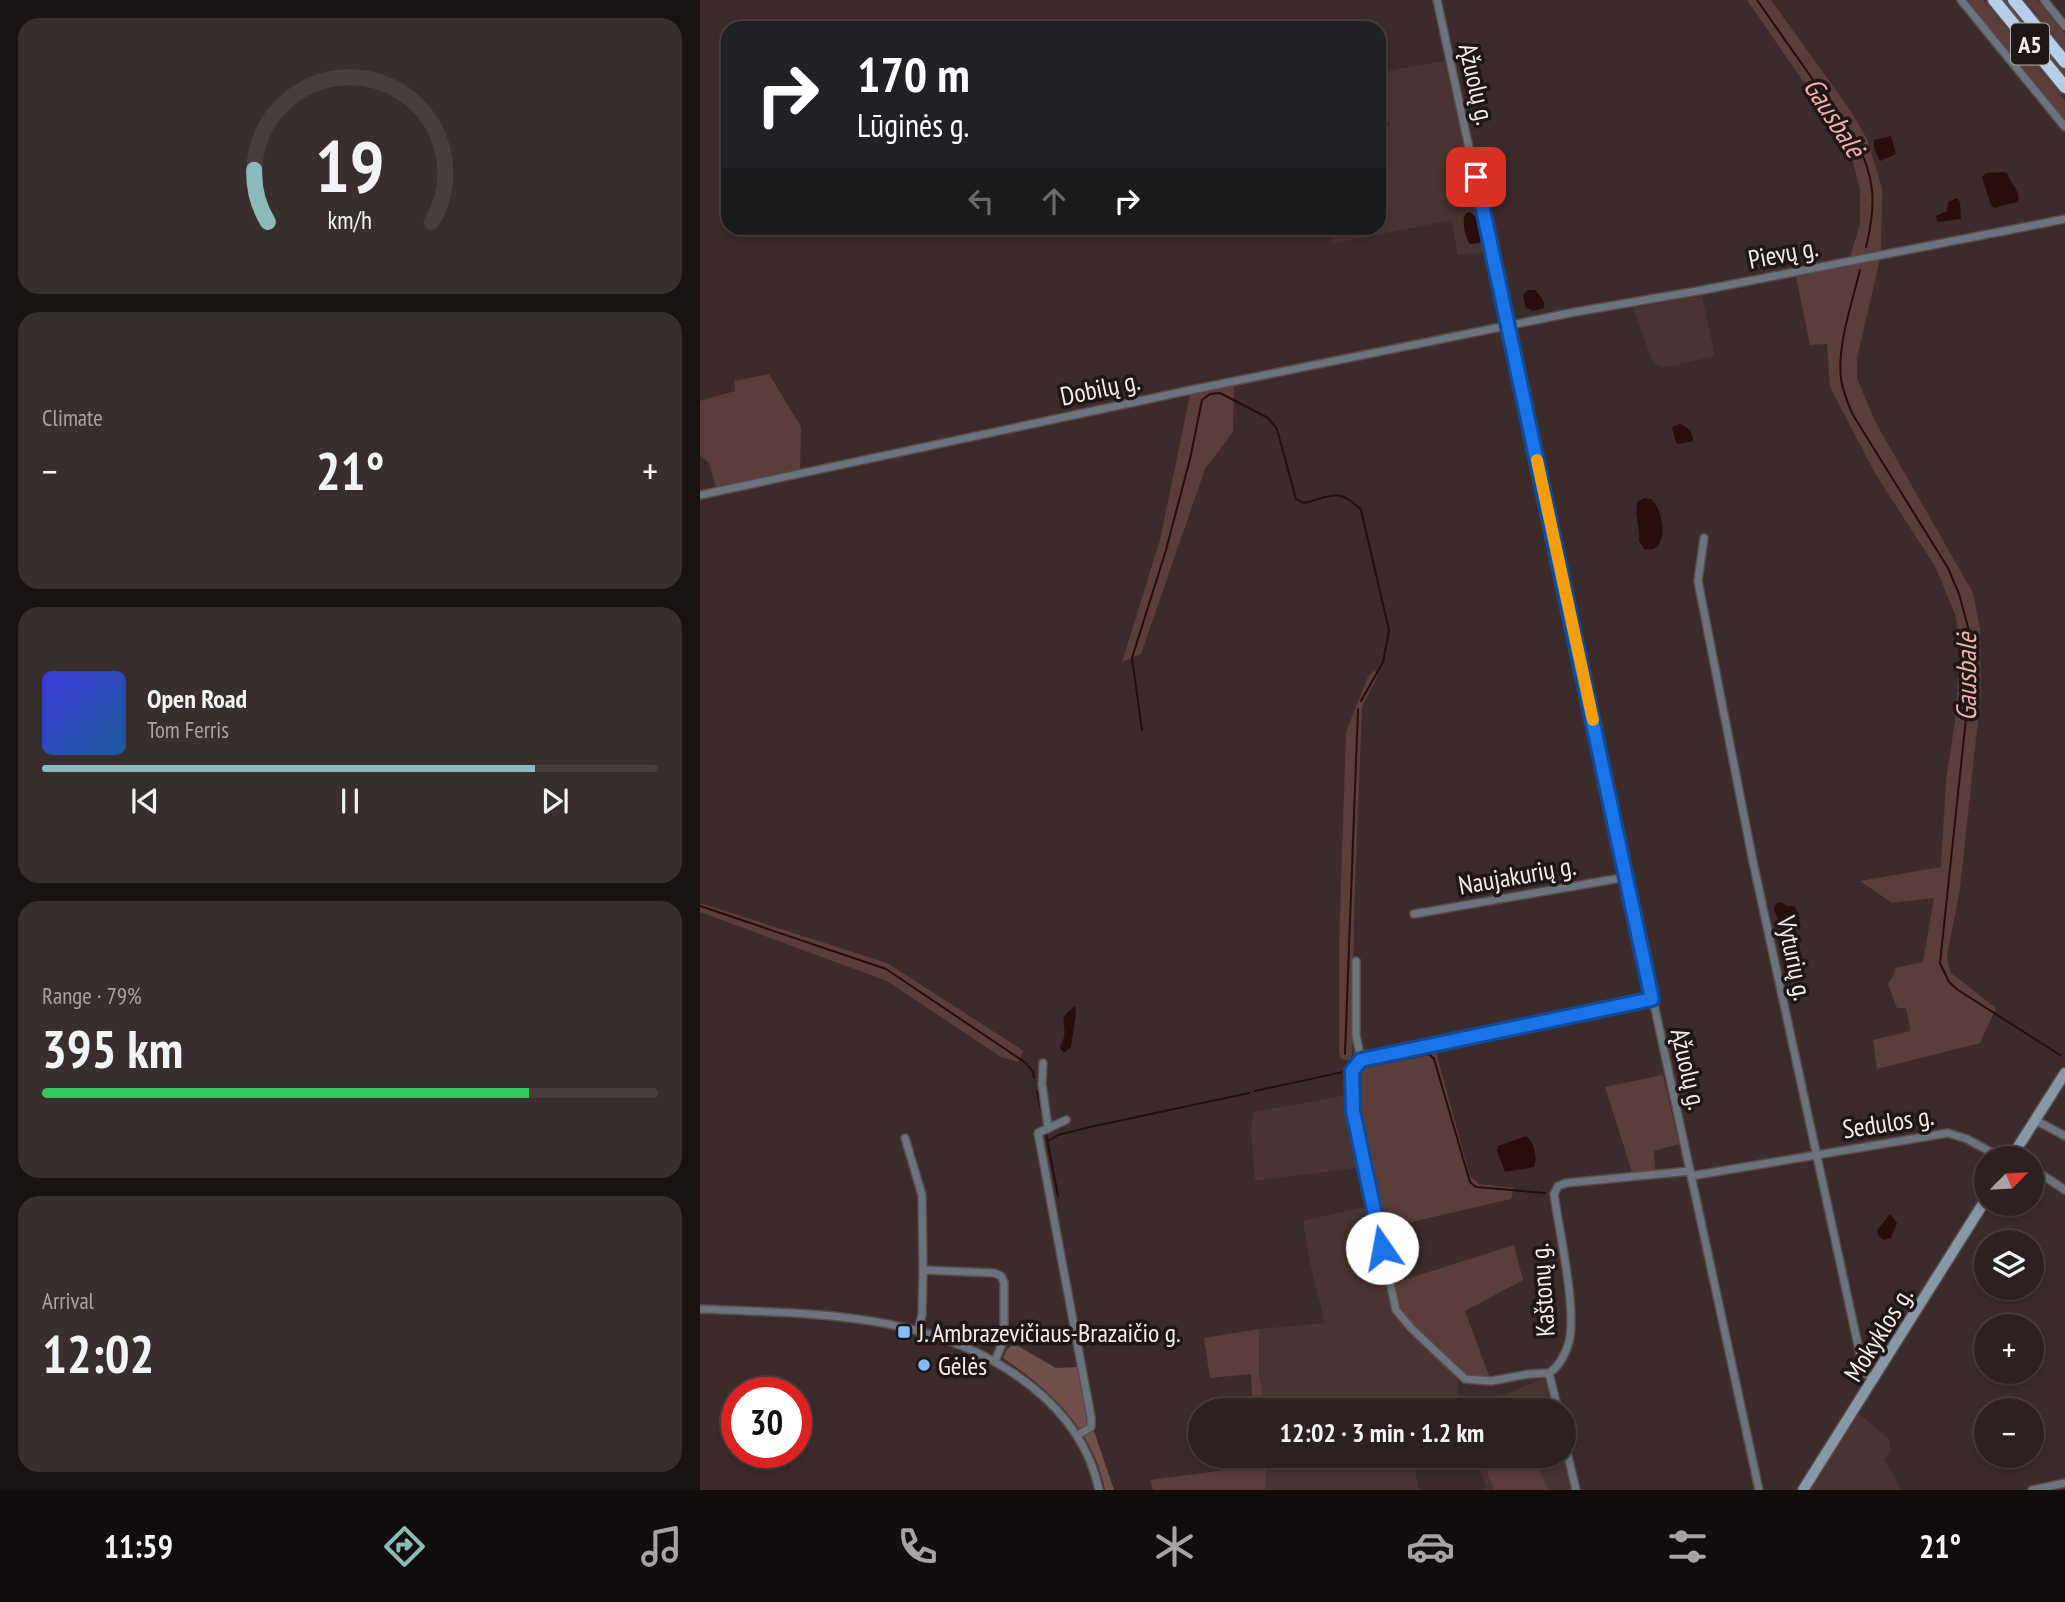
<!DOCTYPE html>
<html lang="en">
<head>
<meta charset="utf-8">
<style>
  body { margin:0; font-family:"PT Sans Narrow",sans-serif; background:#382e2d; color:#f1f3f6; height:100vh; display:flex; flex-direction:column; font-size:26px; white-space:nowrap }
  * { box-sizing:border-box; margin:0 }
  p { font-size:23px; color:#a6a3a5 }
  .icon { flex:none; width:38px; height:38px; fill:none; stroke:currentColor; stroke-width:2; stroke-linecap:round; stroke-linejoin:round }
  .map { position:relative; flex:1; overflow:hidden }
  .side { display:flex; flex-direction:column; gap:18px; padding:18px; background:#181212; width:700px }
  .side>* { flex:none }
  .banner { position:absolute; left:21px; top:21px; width:665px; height:214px; border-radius:21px; box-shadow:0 4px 10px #0003,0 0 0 2px #483e3e; background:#202124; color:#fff; overflow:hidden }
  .needle { width:46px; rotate:66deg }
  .buttons { position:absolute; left:1274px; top:1146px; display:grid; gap:14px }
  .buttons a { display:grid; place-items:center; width:70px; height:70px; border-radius:50%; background:#2c2120; box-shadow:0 4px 10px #0003,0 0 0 2px #483e3e; font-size:35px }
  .speed { position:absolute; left:21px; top:1377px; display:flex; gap:14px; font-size:35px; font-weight:700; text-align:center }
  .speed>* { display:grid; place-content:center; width:91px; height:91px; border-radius:50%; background:#2c2120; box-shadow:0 4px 10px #0003,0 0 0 2px #483e3e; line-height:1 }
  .speed .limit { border:10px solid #d22; background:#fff; color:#111 }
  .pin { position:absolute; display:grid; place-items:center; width:60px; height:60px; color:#fff; margin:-30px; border-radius:14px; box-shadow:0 4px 10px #0006 }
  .me { position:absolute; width:77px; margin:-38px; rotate:348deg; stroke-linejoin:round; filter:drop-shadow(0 0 5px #0008) }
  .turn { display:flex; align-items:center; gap:24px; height:147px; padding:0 21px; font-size:32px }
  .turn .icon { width:91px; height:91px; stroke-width:2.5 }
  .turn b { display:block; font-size:49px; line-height:60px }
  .lanes { display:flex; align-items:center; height:66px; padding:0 21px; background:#0003; justify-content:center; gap:35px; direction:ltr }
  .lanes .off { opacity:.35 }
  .big { font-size:52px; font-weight:800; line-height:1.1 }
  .side .card { flex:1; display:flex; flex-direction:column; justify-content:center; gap:10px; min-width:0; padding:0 24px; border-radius:21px; background:#382e2d }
  .side .dial { align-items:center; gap:0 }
  .dial svg { height:182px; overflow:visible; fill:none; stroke:#483e3e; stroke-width:7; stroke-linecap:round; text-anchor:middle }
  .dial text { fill:#f1f3f6; stroke:none }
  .song { display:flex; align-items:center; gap:21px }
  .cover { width:84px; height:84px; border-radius:10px; background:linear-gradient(135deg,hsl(240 70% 55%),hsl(210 70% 35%)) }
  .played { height:7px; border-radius:4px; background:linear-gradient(90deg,#8bbbb9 80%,#483e3e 80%) }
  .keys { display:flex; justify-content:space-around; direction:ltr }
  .heat { display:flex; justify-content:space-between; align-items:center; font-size:38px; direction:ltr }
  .charge { height:10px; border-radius:5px; background:linear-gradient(90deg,#34c759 79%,#483e3e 0) }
  .trip { position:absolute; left:488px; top:1398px; width:388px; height:70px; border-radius:35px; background:#2c2120; box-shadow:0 4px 10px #0003,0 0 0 2px #483e3e; font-weight:800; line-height:70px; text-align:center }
  .tab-bar { display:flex; height:112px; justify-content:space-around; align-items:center; background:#120d0d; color:#a6a3a5 }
  .tab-bar .icon { width:49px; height:49px }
  .tab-bar .current { color:#8bbbb9 }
  .tab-bar b { font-size:32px; color:#f1f3f6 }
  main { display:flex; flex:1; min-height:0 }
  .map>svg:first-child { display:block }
</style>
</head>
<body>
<main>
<section class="side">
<div class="card dial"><svg viewBox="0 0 100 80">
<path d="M14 69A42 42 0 1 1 86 69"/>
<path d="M14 69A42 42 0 0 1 8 46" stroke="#8bbbb9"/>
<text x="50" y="56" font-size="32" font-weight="700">19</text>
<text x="50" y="72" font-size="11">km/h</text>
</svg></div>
<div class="card"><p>Climate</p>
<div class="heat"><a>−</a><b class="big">21°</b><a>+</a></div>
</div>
<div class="card">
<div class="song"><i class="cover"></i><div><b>Open Road</b><p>Tom Ferris</p></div></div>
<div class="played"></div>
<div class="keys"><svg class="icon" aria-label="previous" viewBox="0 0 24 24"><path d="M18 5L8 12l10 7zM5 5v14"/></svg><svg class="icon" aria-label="pause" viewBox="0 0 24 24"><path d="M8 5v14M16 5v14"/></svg><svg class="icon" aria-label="next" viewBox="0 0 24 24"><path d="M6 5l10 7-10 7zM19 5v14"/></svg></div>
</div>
<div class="card"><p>Range · 79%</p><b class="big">395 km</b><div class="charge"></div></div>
<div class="card"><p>Arrival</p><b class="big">12:02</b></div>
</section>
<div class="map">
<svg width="1365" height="1490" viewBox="0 0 1365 1490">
  <rect width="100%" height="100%" fill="#3b2c2b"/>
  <path fill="#493431" d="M748,60L792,251L758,255L751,220L632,244L628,228H679V73Z
    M1002,296L1015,356L962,368L953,362L933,308Z
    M653,1094L665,1167L555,1181L551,1129L554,1112Z
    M673,1205L696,1310L708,1333L756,1370L761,1410H566L559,1374V1329L625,1323L611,1268L603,1221Z
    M845,1378L853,1410H768V1409Z
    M1157,1412L1189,1439L1191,1450L1184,1460L1202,1490H1110Z
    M567,1456H712L719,1490H565Z
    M773,1456H864L872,1490H784L787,1488Z"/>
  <path fill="#5b3d3a" d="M1047,0H1071L1150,110L1167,139L1182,188L1181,255L1157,358V379L1176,423L1273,593L1280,629L1281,692L1260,889L1247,956L1250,972L1296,1008L1280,1043L1177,1069L1173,1040L1211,1031L1206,1008H1197L1188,984L1194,974L1195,968L1223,962L1234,898L1192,903L1160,881L1241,867L1246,780L1255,721L1260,651L1256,617L1235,566L1176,475L1130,387L1127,344L1110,345L1095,272L1149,261L1160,224V190L1151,154L1127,116Z
    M1267,0H1283L1365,100V120Z
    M1300,0H1308L1365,70V80Z
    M1325,0H1337L1365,34V49Z
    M69,374L101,427L100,473L17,491L9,463L0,455V401L35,391L34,381Z
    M534,381L533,432L505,469L441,654L422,662L460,540L491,390Z
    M674,670L678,675L662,707L654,913L652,1055L650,1060H644L640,1058L639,1050V946L646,732L668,677Z
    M0,903L187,963L324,1051L318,1062L301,1057L187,981L0,912Z
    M734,1045L770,1176L779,1184L814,1188L811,1199L685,1228L697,1282L814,1245L823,1280L765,1311L791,1381L765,1379L696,1310L653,1111L656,1064Z
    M963,1075L979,1144L954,1151L955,1170L932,1172L905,1087Z
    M559,1329V1374L566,1410H553L551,1374L510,1378L504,1338Z
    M555,1456H567L565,1490H453L450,1480L555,1466Z
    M781,1456H834L848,1490H794Z"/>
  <path fill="#71504c" d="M312,1346H318L356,1368L382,1367L393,1428L414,1490H405C393,1430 352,1391 303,1358L307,1349Z"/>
  <path fill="#280d0b" d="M679,91L689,124L682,130L685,146L679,150Z
    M1191,136L1196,154L1180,161L1174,148V140Z
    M1303,172L1307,173C1310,183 1318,188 1319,198L1317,202L1294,208L1291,205L1282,177L1286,173Z
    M1257,198L1260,202L1261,219L1237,222L1236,216L1247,211L1248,202Z
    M770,212L777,218L781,241L779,243L770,244C765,237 761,220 766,213Z
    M828,290H835C840,296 845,300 844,308L833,311L826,308L823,295Z
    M980,424C987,426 994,433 993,441L980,444L976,443L972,427Z
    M944,498L951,499C964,509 971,555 944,549L939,541C941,528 933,514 938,501Z
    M1081,902L1087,906H1094C1099,912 1102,921 1097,928L1085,931L1082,930L1074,909L1076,903Z
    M375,1006L376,1013L371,1047L364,1053L360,1048C361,1044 363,1041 364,1037C367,1022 356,1020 375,1006Z
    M826,1136C834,1141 838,1159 834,1167L805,1172L797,1151L798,1146Z
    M1190,1214L1197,1223L1191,1238L1183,1240L1178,1235L1177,1230Z"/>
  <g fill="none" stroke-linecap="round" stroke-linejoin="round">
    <path stroke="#280d0b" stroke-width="2" d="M1057,0L1156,141C1176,179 1176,206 1166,247
      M1160,270C1152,303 1137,345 1141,379C1143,391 1148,404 1153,415L1248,568L1259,594L1268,627L1269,690L1240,963L1249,982L1258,990L1360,1055
      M442,730L432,658L466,550L490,459L502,400L510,394L520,393L568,418L577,429L596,499L604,503C633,496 638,487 661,510L689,630L683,662L661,701
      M0,906L186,969L326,1063L333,1072L334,1078
      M645,1054L658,709
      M660,1068L729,1054L734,1059L770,1182L776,1187L845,1193
      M337,1091L343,1118
      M555,1091L643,1072
      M346,1134L358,1196
      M348,1141L358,1135L390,1127L549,1093
      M382,1327L385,1345"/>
    <defs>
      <path id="minor" d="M737,0L1059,1490
        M1261,0L1365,127
        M1344,0L1365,26
        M0,495L491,390L875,312L1003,290L1365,219
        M1004,538L998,581L1053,862L1163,1368L1167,1375L1174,1379
        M714,914L927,877
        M656,961V1035L661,1060
        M661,1060L652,1071L653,1111L696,1310L712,1329L765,1379L791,1381L829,1374L849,1373C859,1367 866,1353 869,1342C877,1308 859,1231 854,1194L858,1186L866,1183L990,1171
        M661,1060L952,999
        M343,1063L342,1084L348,1127
        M366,1120L338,1133L391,1417V1427L378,1435
        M1335,1120L1365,1136
        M205,1138L222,1195L223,1270L294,1273L301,1276L304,1282V1339L295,1361
        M1332,1168L1365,1190
        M991,1176L1248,1133L1267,1139L1302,1158
        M0,1309C114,1314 236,1311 331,1386C365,1413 390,1446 399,1490
        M218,1330L222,1315L223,1270
        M849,1373L858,1410
        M864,1439L876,1490
        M1332,1490L1365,1483"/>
      <path id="secondary" d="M1311,1158L1365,1073
        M1103,1490L1286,1199"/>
      <path id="motorway" d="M1294,0L1365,87
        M1314,0L1365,62"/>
    </defs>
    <use href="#minor" stroke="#594b4a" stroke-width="10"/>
    <use href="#secondary" stroke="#594b4a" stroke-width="13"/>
    <use href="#motorway" stroke="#594b4a" stroke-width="16"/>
    <use href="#minor" stroke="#6a737e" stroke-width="7"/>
    <use href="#secondary" stroke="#8998a9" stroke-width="10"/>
    <use href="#motorway" stroke="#b7ceea" stroke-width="12"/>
  </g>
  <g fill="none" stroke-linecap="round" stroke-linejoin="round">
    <defs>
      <path id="route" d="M682,1248L653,1111L652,1071L661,1060L952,999L776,177"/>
    </defs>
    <use href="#route" stroke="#114b97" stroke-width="18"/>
    <use href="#route" stroke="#1a73e8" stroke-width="12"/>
    <path stroke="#f59e0b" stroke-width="12" d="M837,460L893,720"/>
  </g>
  <g fill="#84bbfb" stroke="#1e1716" stroke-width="2.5">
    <rect x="197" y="1325" width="14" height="14" rx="3.5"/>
    <circle cx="224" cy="1365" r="7"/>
  </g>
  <g text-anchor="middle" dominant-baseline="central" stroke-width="7" stroke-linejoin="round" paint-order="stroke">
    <rect fill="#1e1716" stroke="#b5abaa" stroke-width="2" x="1311" y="23.5" width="38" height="41" rx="5"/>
    <g font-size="24" font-weight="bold" fill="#f6ebea">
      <text x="1330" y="44">A5</text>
    </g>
    <g font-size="26" fill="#f6ebea" stroke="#1e1716">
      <text transform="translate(777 84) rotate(77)">Ąžuolų g.</text>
      <text transform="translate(1083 253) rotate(-11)">Pievų g.</text>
      <text transform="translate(400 388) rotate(-12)">Dobilų g.</text>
      <text transform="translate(817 875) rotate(-10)">Naujakurių g.</text>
      <text transform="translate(1095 958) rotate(78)">Vyturių g.</text>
      <text transform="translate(989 1069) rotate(77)">Ąžuolų g.</text>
      <text transform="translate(1188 1122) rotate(-9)">Sedulos g.</text>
      <text transform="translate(842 1290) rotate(-94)">Kaštonų g.</text>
      <text transform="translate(1178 1334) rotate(-58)">Mokyklos g.</text>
    </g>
    <g font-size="26" fill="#f6ebea" stroke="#1e1716" text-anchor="start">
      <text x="218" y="1332">J. Ambrazevičiaus-Brazaičio g.</text>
      <text x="238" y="1365">Gėlės</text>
    </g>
    <g font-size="28" font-style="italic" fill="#f0b0a9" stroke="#1e1716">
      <text transform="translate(1135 117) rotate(57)">Gausbalė</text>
      <text transform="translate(1265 677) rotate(-90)">Gausbalė</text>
    </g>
  </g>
</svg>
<div class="buttons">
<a><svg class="needle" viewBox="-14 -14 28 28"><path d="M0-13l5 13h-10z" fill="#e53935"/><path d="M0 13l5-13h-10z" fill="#a6a3a5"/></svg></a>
<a><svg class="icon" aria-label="layers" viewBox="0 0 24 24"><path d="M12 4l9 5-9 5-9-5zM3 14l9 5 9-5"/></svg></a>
<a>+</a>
<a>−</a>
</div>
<div class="speed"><div class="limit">30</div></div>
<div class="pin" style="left:776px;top:177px;background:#d93025"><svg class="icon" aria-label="arrive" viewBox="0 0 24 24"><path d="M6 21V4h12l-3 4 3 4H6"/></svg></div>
<svg class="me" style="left:682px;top:1248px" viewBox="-20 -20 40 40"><circle r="19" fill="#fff"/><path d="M0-13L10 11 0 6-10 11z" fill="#1a73e8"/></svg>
<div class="trip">12:02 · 3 min · 1.2 km</div>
<div class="banner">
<div class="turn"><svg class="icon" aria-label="right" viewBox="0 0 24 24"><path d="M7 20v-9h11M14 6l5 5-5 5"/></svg><div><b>170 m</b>Lūginės g.</div></div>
<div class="lanes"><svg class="icon off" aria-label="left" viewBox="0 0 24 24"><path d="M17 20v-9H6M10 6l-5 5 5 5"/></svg><svg class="icon off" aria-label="ahead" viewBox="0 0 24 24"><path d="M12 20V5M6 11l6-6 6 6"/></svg><svg class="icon" aria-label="right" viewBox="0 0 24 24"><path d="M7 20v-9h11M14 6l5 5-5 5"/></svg></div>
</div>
</div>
</main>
<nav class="tab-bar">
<b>11:59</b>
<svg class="icon current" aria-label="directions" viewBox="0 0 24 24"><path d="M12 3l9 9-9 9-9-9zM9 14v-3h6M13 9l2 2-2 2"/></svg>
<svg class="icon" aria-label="music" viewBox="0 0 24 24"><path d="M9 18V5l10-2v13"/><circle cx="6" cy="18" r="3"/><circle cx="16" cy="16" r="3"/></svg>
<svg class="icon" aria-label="phone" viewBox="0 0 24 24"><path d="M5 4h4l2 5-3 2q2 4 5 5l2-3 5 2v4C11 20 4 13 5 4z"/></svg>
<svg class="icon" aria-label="climate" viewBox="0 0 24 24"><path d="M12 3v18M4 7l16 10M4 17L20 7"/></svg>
<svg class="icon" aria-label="car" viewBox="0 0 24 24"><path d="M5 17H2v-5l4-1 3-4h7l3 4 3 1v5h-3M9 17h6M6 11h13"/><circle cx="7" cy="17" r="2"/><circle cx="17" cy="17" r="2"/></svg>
<svg class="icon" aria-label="filters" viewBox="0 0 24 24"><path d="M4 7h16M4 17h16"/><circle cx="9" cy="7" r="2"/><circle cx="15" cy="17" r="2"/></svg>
<b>21°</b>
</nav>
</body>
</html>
